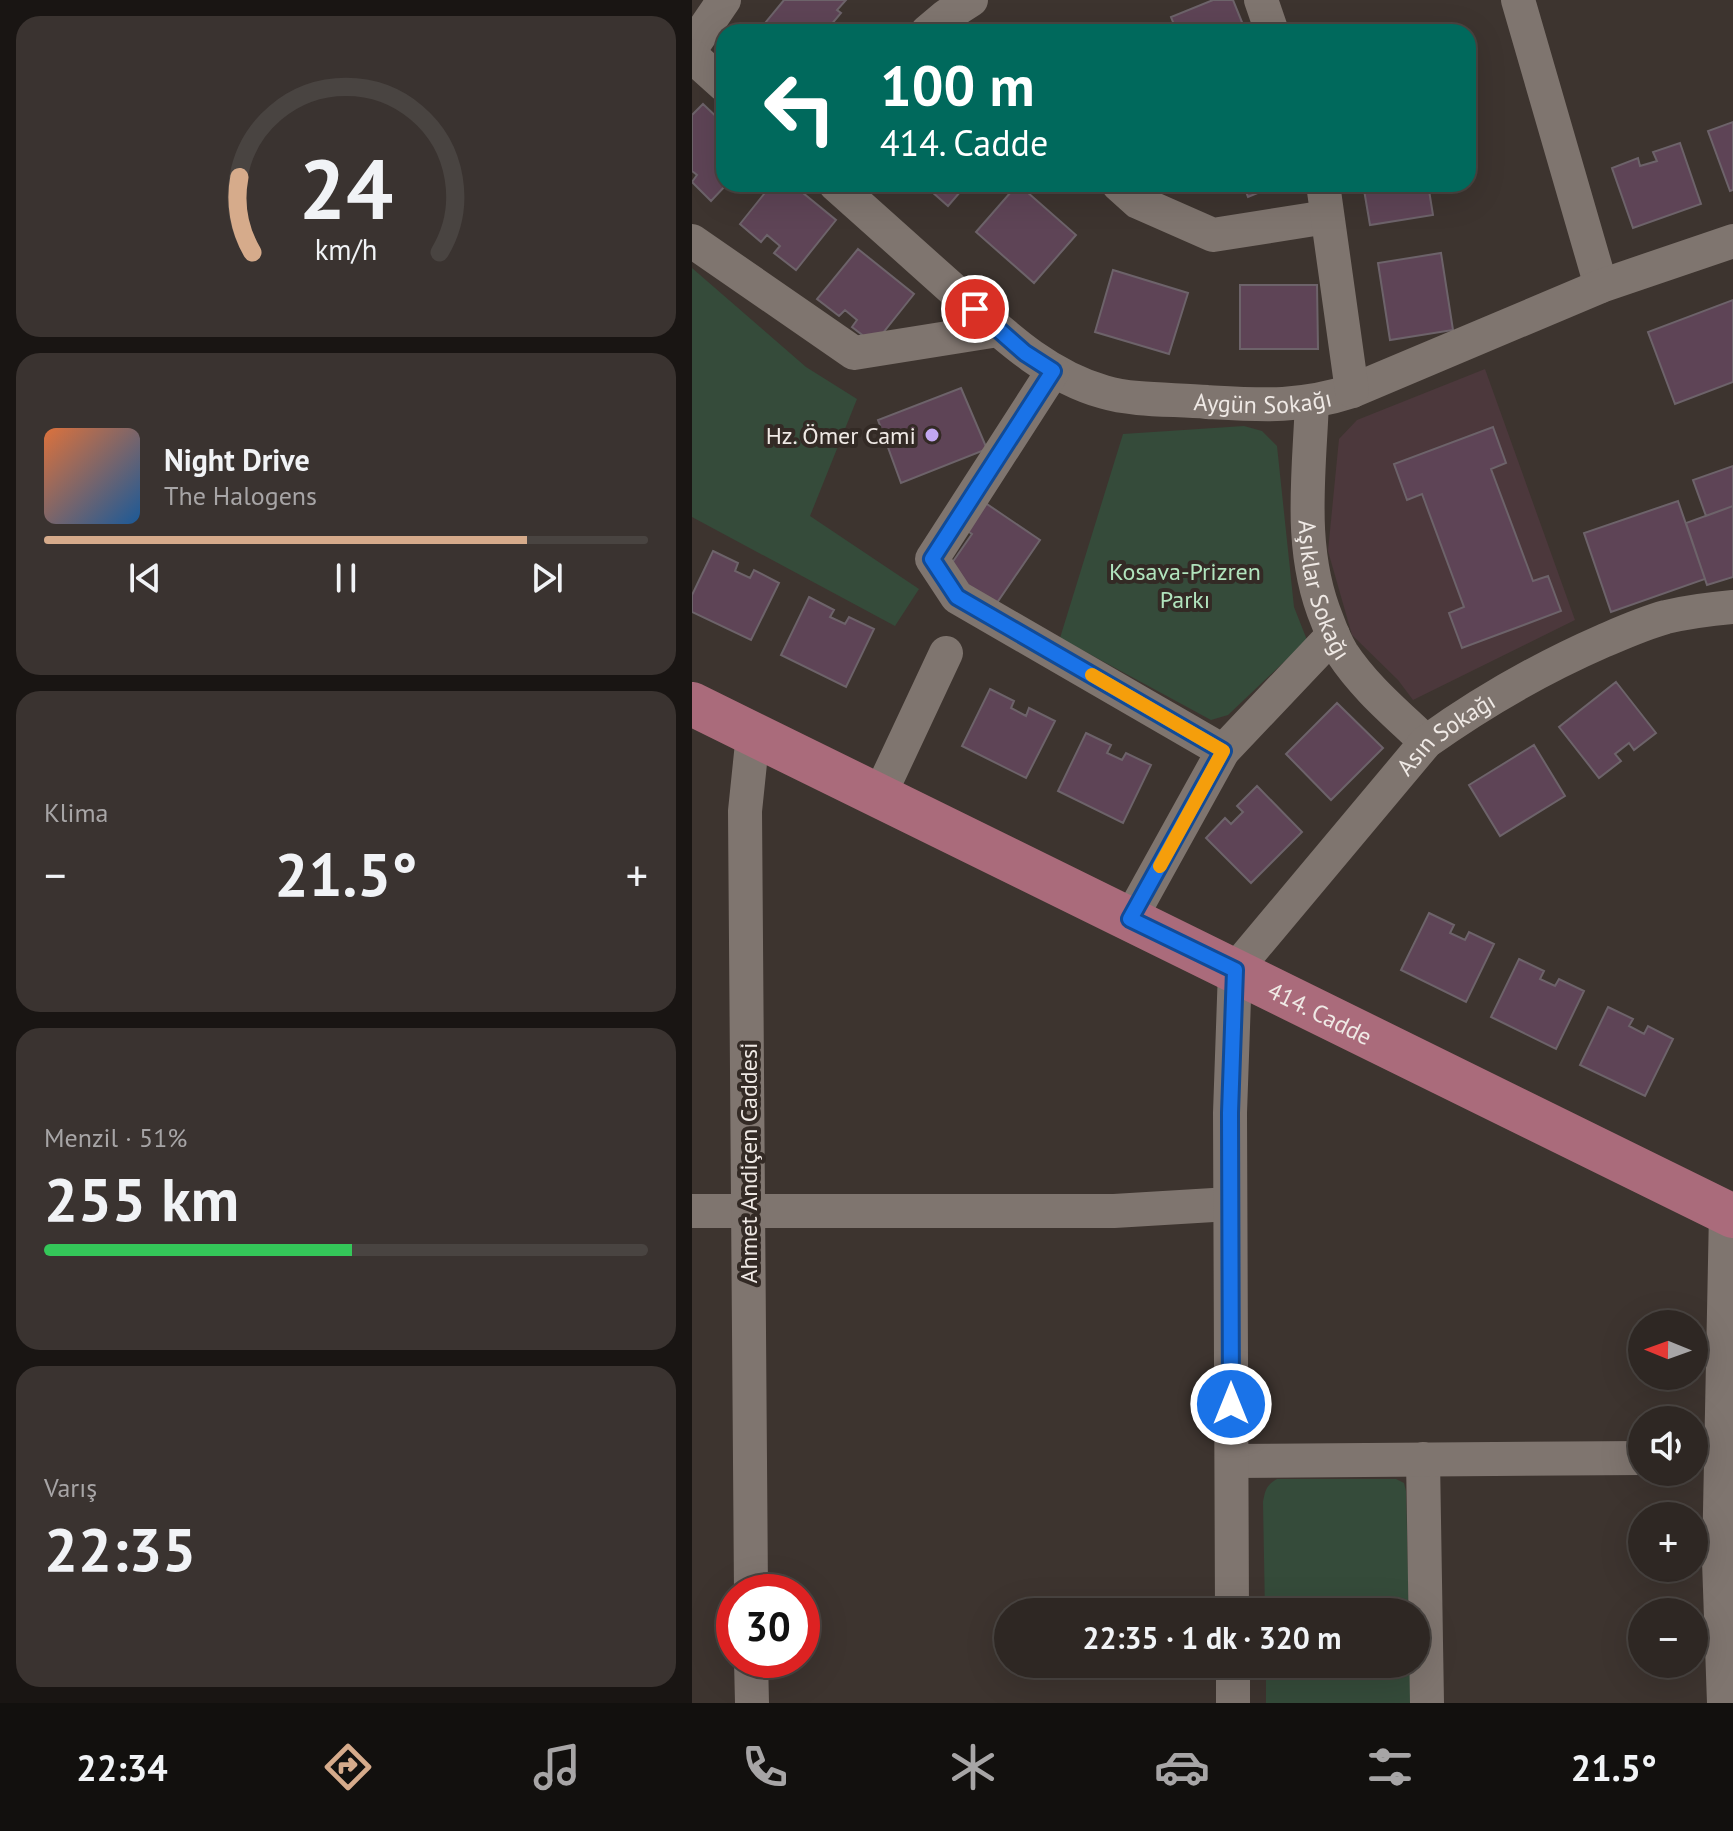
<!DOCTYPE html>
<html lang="tr">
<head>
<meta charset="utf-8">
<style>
  body { margin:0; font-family:"PT Sans",sans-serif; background:#3a3330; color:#f1f3f6; height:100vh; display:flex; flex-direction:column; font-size:30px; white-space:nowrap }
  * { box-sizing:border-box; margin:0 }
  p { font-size:26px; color:#a7a5a6 }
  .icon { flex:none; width:44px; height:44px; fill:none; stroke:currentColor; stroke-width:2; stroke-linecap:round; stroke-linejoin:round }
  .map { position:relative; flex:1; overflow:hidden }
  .drawer { display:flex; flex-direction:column; gap:16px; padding:16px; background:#191513; width:692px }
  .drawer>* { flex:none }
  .top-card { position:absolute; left:24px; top:24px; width:760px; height:168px; border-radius:24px; box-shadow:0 8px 32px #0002,0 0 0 2px #494441; background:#00695c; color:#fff; overflow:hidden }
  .needle { width:52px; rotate:271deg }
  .buttons { position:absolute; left:936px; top:1310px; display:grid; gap:16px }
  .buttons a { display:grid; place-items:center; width:80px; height:80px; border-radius:50%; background:#2e2723; box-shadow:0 8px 32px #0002,0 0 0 2px #494441; font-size:40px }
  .speed { position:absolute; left:24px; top:1574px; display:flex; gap:16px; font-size:40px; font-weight:700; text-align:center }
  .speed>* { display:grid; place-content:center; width:104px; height:104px; border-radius:50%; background:#2e2723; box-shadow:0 8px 32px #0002,0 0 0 2px #494441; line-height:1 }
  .speed .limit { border:12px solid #d22; background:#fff; color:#111 }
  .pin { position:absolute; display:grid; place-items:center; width:68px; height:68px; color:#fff; margin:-34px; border:4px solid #fff; border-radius:50%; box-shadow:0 2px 8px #0007 }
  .me { position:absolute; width:88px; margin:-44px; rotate:0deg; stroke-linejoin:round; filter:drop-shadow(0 0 6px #0008) }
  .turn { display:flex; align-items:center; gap:28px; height:168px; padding:0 32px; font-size:36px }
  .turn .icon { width:104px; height:104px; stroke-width:2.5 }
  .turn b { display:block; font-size:56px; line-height:68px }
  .big { font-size:60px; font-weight:800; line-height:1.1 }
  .drawer .widget { flex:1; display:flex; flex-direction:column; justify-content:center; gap:12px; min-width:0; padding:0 28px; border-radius:24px; background:#3a3330 }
  .drawer .dial { align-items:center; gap:0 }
  .dial svg { height:208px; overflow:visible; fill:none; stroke:#494441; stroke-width:7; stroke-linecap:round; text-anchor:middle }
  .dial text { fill:#f1f3f6; stroke:none }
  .song { display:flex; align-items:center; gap:24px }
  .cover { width:96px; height:96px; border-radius:12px; background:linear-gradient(135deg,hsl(20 70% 55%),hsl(210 70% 35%)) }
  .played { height:8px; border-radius:4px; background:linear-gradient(90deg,#d6ab8b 80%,#494441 80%) }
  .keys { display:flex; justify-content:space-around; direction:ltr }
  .heat { display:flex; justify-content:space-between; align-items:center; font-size:44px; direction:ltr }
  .charge { height:12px; border-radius:6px; background:linear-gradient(90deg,#34c759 51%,#494441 0) }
  .trip { position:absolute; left:302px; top:1598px; width:436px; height:80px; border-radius:40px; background:#2e2723; box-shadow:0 8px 32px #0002,0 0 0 2px #494441; font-weight:800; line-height:80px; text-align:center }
  .tabs { display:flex; height:128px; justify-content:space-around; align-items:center; background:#12100e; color:#a7a5a6 }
  .tabs .icon { width:56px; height:56px }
  .tabs .selected { color:#d6ab8b }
  .tabs b { font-size:36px; color:#f1f3f6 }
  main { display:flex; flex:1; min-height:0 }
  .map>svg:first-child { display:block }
</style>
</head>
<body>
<main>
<section class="drawer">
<div class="widget dial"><svg viewBox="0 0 100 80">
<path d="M14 69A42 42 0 1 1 86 69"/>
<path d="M14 69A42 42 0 0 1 9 40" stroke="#d6ab8b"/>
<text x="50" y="56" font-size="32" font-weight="700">24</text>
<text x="50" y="72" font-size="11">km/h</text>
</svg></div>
<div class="widget">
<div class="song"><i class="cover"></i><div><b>Night Drive</b><p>The Halogens</p></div></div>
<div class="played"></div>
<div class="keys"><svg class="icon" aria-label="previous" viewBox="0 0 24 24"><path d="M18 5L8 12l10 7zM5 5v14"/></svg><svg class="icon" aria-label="pause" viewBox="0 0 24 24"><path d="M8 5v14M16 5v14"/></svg><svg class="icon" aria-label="next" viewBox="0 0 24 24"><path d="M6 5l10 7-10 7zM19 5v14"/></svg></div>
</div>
<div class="widget"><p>Klima</p>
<div class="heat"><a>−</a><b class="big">21.5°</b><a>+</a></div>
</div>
<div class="widget"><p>Menzil · 51%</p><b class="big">255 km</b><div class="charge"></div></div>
<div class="widget"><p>Varış</p><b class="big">22:35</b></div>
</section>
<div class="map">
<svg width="1041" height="1703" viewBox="0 0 1041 1703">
  <rect width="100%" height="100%" fill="#3d342f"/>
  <path fill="#4c383c" d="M793,369L883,620L721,700L706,680L660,635L636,551L647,439L665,420Z"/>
  <path fill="#354b3a" d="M0,268L114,367L165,399L118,516L227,589L203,626L0,517Z
    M552,426L570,431L585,446L602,607L615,640L536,715L519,720L368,638L431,434Z
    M585,1479H704L712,1483L714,1491L717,1612H573L571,1502C573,1491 574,1485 585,1479Z
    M574,1664H718L719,1703H574Z"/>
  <path fill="#5e4456" stroke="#6d636a" stroke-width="2" d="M92,0H154L145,10L149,13L133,32H73L69,28Z
    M521,0H541L554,32H485L479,17Z
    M11,104L32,124V184H35L19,201L0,182L5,175L0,171V115Z
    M1041,122V190L1038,191L1016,131Z
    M988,143L1009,204L941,228L920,168L946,158L948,166L965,161L961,152Z
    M80,184H100L144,220L104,270L82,253L88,246L75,235L69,242L48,224Z
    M231,184H275L256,206Z
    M326,184L384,235L342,283L284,232Z
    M551,184H588L556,197Z
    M671,184H736L741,215L678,225Z
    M166,249L222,294L182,344L160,327L165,320L153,310L147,316L125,299Z
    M749,253L761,330L698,340L686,263Z
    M421,270L496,293L477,354L403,332Z
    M548,285H625L626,349H548Z
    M1041,300V382L983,404L956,332Z
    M269,388L295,449L209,483L186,420Z
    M801,427L814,463L799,469L841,581L856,576L869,611L770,648L757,613L772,607L730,494L715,500L702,464Z
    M1041,466V506L1014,516L1001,480Z
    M286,498L348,540L302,607L253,573L280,534L267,525Z
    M986,501L1013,579L919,612L892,533Z
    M1041,506V577L1015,585L994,523Z
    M21,551L46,563L43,571L58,578L62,570L87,583L59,640L0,612V595Z
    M117,597L142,610L138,617L153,624L157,617L182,629L154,687L89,655Z
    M924,682L964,733L942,750L937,743L923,754L929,761L907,778L867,727Z
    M298,689L322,701L319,708L334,716L337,708L363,721L334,778L270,746Z
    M645,703L691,748L639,800L594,754Z
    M394,733L419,745L415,753L430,760L434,753L459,765L431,823L366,791Z
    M842,745L873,796L808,836L777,785Z
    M565,786L610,832L559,883L514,838L533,818L539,824L551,812L545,806Z
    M737,913L762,925L758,933L773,940L777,932L802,944L774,1002L709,970Z
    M827,959L852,971L848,979L863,986L867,979L892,991L864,1049L799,1017Z
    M916,1007L941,1019L937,1026L952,1034L956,1026L981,1039L953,1096L888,1065Z"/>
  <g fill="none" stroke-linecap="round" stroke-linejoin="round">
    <g stroke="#7f756f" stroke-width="34">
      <path d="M569,0L580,32"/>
      <path d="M826,0L909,286"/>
      <path d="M235,32L254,16L279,0"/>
      <path d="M0,47L32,0"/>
      <path d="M0,56L32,85"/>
      <path id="s1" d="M143,184C181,218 219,252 257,286C305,328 349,374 412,392C442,401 484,399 515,402C569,405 608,408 660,391L909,286L1041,241"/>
      <path d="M426,184L446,202L521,235L635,217"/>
      <path d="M631,184L660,391"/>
      <path d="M0,241L162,353L306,330"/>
      <path d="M361,371L240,559L265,597L531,751"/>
      <path id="s2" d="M620,402C617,476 606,550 635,620C639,631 644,643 650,653C673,688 705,714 734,742"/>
      <path d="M187,796L254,653"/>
      <path d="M438,919L531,751L641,635"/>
      <path d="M0,1211H422L538,1204"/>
      <path d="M731,1459L735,1703"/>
      <path d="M540,1461L950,1458"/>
      <path d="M59,1592L53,811L61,734"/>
      <path id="s3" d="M540,1612L538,1113L543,970L734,742C790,702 847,669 911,641C932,632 952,623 974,617C996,612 1018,609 1041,607"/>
      <path d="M59,1660L60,1703"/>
      <path d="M541,1664V1703"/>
      <path d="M1032,1703L1027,1561L1034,1212"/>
    </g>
    <path stroke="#aa6b7b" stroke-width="44" id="s4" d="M0,704L1041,1216"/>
  </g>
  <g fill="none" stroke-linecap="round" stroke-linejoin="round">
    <defs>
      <path id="route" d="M283,309L333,353L361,371L240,559L265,597L531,751L438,919L543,970L538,1113L539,1404"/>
    </defs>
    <use href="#route" stroke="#114b97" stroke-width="20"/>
    <use href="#route" stroke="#1a73e8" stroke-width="14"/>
    <path stroke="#f59e0b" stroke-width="14" d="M400,675L531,751L468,866"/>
  </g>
  <circle fill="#c2a7f2" stroke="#332a25" stroke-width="3" cx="240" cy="435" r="8"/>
  <g text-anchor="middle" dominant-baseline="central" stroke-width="8" stroke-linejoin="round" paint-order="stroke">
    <g font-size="24" fill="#efe9e5" stroke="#332a25">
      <text stroke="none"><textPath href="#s1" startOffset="502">Aygün Sokağı</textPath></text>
      <text stroke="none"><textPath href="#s2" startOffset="190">Aşıklar Sokağı</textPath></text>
      <text stroke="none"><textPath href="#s3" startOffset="960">Asın Sokağı</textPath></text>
      <text stroke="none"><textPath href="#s4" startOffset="700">414. Cadde</textPath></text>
      <text transform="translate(56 1163) rotate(-90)">Ahmet Andiçen Caddesi</text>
    </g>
    <g font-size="24" fill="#efe9e5" stroke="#332a25" text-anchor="end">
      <text x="224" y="435">Hz. Ömer Cami</text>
    </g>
    <g font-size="24" fill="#b1e4bd" stroke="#332a25">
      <text x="493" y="571">Kosava-Prizren<tspan x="493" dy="28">Parkı</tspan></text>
    </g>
  </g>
</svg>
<div class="buttons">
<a><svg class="needle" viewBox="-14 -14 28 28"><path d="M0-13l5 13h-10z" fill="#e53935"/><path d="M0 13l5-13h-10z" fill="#a7a5a6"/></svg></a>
<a><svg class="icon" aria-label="sound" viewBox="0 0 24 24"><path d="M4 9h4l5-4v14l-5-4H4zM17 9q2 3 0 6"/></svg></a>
<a>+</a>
<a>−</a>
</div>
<div class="speed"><div class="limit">30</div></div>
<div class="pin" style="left:283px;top:309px;background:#d93025"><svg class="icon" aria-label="arrive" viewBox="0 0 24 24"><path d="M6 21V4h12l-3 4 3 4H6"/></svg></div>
<svg class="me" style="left:539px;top:1404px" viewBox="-20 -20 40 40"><circle r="17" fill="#1a73e8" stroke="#fff" stroke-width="3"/><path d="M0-11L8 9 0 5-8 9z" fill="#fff"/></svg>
<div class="trip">22:35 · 1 dk · 320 m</div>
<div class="top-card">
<div class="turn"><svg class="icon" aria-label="left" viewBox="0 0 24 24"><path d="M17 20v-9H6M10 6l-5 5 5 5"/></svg><div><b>100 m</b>414. Cadde</div></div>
</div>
</div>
</main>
<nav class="tabs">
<b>22:34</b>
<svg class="icon selected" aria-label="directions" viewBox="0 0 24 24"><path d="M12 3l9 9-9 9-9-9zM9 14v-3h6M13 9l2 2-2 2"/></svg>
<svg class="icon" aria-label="music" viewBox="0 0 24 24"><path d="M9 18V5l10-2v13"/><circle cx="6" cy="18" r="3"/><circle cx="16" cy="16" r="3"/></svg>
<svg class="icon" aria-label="phone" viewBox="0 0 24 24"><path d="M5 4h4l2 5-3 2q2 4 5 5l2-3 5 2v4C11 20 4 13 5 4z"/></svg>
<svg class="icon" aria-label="climate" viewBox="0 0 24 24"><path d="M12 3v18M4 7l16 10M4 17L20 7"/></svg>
<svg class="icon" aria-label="car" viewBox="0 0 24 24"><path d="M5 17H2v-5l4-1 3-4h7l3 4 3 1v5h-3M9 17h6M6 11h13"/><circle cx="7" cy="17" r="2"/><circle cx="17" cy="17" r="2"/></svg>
<svg class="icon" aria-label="filters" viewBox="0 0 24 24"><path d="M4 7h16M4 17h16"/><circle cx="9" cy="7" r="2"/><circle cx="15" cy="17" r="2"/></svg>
<b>21.5°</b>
</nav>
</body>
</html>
